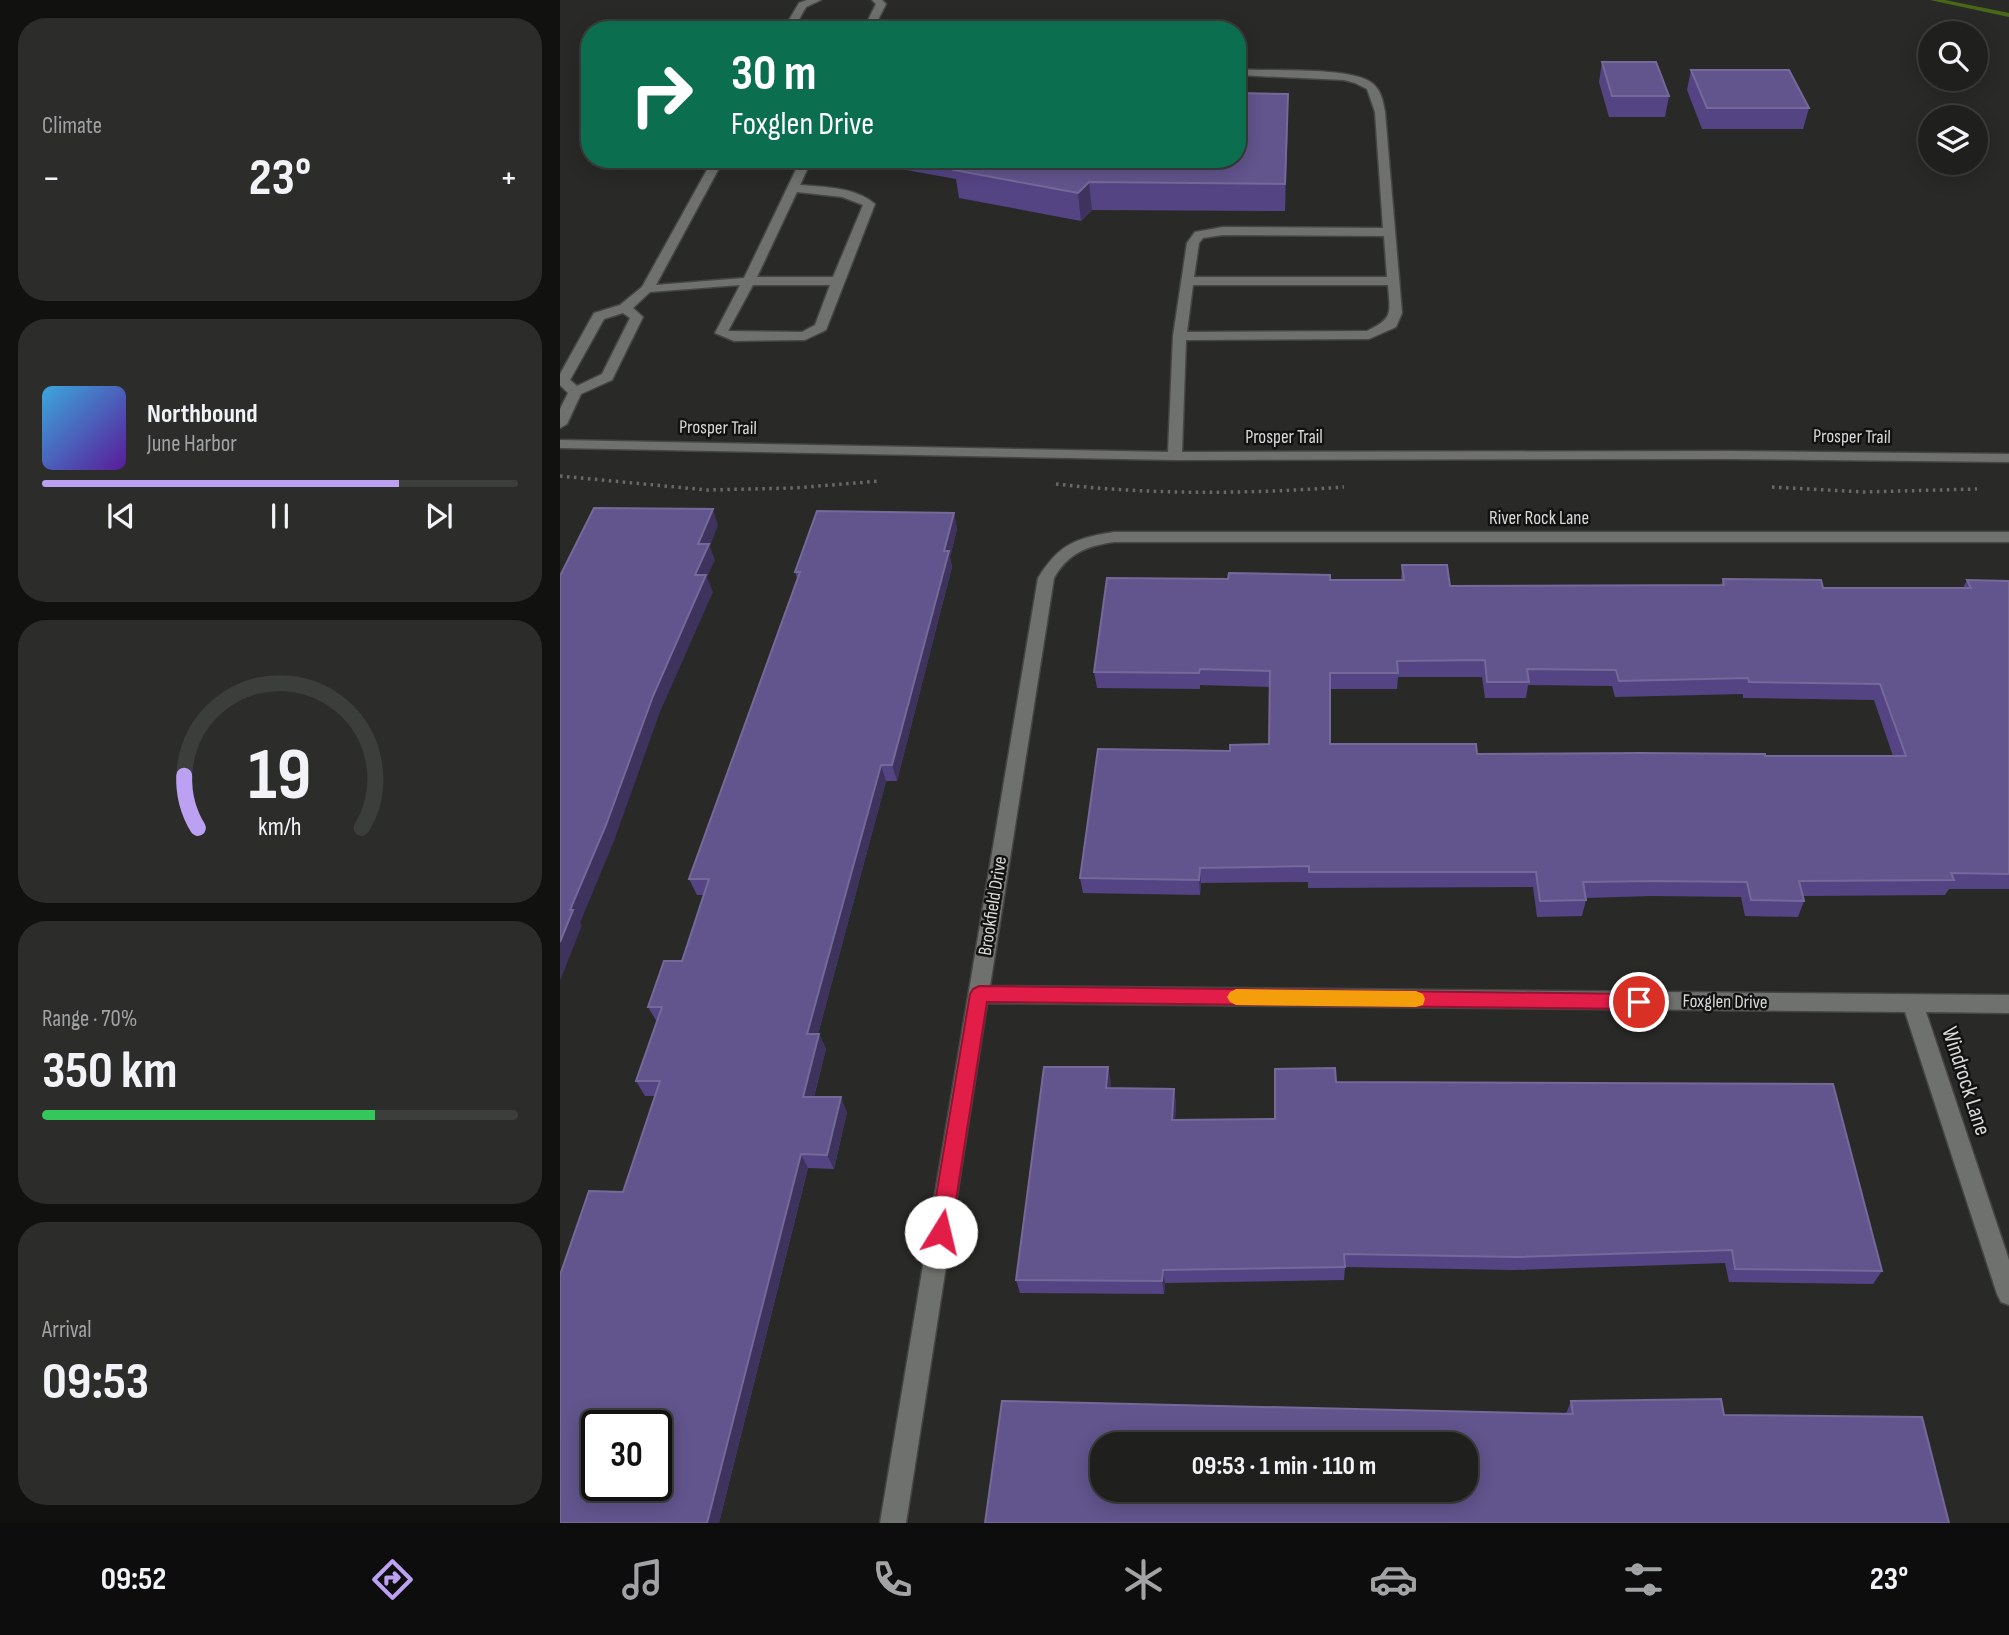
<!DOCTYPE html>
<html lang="en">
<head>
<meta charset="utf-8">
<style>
  body { margin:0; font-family:"Sofia Sans Condensed",sans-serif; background:#2c2d2b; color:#f1f3f6; height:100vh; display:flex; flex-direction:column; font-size:26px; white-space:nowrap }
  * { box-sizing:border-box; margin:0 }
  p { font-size:23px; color:#a1a3a4 }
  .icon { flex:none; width:38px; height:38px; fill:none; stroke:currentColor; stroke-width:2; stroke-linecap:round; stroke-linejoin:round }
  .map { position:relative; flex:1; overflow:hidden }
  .side { display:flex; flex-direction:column; gap:18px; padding:18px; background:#111210; width:560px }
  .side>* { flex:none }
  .hud { position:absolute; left:21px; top:21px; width:665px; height:147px; border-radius:28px; box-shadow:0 4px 18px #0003,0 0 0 2px #3c3e3c; background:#0b6e4f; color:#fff; overflow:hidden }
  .controls { position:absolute; left:1358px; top:21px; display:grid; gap:14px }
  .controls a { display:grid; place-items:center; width:70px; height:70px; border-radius:50%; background:#1f201e; box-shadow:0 4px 18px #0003,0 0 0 2px #3c3e3c; font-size:35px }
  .speed { position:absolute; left:21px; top:1410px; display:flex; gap:14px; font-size:35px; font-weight:700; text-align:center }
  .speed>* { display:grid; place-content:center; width:91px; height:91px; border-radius:50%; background:#1f201e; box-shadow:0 4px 18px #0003,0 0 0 2px #3c3e3c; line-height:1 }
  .speed .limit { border:4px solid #111; border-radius:10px; background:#fff; color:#111 }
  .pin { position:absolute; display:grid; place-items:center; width:60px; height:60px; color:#fff; margin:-30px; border:4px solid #fff; border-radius:50%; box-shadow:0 2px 7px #0007 }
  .me { position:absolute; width:77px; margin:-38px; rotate:9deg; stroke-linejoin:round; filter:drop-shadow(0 0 5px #0008) }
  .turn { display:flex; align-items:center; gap:24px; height:147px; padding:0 35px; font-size:32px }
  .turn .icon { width:91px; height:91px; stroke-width:2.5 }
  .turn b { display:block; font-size:49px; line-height:60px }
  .big { font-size:52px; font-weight:700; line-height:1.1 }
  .side .card { flex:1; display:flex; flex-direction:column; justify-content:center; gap:10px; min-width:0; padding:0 24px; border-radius:28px; background:#2c2d2b }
  .side .dial { align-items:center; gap:0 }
  .dial svg { height:182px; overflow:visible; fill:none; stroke:#3c3e3c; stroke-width:7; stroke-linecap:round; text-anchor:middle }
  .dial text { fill:#f1f3f6; stroke:none }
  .song { display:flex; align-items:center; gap:21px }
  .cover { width:84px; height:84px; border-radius:10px; background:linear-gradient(135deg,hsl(200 70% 55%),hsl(270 70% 35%)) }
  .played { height:7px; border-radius:4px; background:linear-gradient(90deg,#bca0f2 75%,#3c3e3c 75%) }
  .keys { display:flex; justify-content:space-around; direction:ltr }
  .heat { display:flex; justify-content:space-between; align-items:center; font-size:38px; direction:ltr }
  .charge { height:10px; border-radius:5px; background:linear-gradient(90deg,#34c759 70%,#3c3e3c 0) }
  .trip { position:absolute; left:530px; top:1432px; width:388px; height:70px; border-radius:28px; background:#1f201e; box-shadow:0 4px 18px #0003,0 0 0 2px #3c3e3c; font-weight:700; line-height:70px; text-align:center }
  .tabs { display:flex; height:112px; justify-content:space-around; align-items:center; background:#0c0d0c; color:#a1a3a4 }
  .tabs .icon { width:49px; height:49px }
  .tabs .active { color:#bca0f2 }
  .tabs b { font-size:32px; color:#f1f3f6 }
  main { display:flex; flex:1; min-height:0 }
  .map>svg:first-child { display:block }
</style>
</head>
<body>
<main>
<section class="side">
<div class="card"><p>Climate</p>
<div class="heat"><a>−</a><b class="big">23°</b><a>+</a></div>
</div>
<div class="card">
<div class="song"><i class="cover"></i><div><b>Northbound</b><p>June Harbor</p></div></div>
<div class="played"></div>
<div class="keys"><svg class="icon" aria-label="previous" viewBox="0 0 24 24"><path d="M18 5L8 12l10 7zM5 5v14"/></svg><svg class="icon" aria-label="pause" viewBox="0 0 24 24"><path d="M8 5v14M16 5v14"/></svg><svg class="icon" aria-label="next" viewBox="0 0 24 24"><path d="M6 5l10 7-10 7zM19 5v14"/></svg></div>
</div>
<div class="card dial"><svg viewBox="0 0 100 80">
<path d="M14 69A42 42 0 1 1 86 69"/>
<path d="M14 69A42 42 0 0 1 8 46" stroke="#bca0f2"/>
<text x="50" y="56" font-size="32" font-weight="700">19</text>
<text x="50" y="72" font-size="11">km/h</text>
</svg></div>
<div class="card"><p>Range · 70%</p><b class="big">350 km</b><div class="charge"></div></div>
<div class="card"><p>Arrival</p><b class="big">09:53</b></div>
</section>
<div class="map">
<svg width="1449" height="1523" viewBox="0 0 1449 1523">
  <rect width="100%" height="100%" fill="#292a28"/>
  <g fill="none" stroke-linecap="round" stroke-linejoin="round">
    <path fill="#496817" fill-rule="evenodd" d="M1370,0H1385L1449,13V17Z"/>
    <defs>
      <path id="minor" d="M247,0H261L246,7L233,30H223L239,3Z
        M312,0H322L326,4L313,30H303L316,4Z
        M677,69C708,72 790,66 812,83C821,90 823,101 825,112L842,313L836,327L809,339L626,340L622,452L1170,451L1449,454V462L1170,459L615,460L0,448V440L608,452L613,336L627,243L635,232L663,227L823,228L815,112L807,89L795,83L784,80L677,75ZM663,235L824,236L827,277H634L639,243L643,238ZM633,285H828C830,313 834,318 807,331L627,332Z
        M153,159H164L96,285L184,278L241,159H252L240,185C264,187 296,187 315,204L266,330L245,340L174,341L155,333L180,285L90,292L73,308L83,317L52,380L21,394L7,424L0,428V409L8,393L0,385V374L34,313L60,305L82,287ZM237,192L282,197L303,205L273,277H197ZM193,285H270L255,325L242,332L168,331ZM63,313L70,318L42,374L17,386L10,380L44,319Z
        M554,532H1449V542H554C527,546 508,553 494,578L430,986L1449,995V1013L1366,1012L1449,1260V1305L1441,1302L1437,1294L1345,1012L427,1003L346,1523H320L478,578C499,544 516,538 554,532Z"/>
    </defs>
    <use href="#minor" stroke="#454644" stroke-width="3"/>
    <path stroke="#686968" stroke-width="3.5" stroke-dasharray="2.5 4.5" stroke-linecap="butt" d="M0,476L147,490L234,488L320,481
      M496,484C592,495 688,494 784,487
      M1212,487L1304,492L1417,489"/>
    <use href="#minor" fill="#6f716e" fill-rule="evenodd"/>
  </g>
  <path fill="#544484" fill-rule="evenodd" d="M1042,62L1109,96L1105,117H1049L1039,82Z
    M1131,70L1249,108L1243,129H1142L1127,90Z
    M728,120L725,211L532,210L521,221L399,198L396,179L346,170L344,159H677Z
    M394,513L397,529L390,557L392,567L337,781H326L258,1034H259L266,1049L254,1097L287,1112L274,1169L248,1168L159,1523H0L63,1192L95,1096H85L76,1081L97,1022L88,1007L122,961L144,895H137L129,879L237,578L235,572Z
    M842,565L890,586L1161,585L1163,579L1263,588H1403L1407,580L1449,581V889H1389L1385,895L1243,896L1244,901L1238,917L1185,916L1181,897L1092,896L1025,898L1026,900L1022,916L977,917L973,887L748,888V882L641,883L640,895L523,893L520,878L670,751L709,744L710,687L640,685V689L537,688L534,672L770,580H841ZM838,677H922L925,698H966L968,685L1052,686L1055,697L1183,694V698L1314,700L1333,756H1205L917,754L770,744V689H837Z
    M551,1082L550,1088L614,1089L616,1104L615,1120L715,1119L776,1082L1322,1271L1313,1284L1169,1282L1165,1263L953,1270L785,1267L784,1280L605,1283L604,1294L460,1293L456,1280Z
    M1011,1401L1164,1415L1006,1414Z"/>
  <path fill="#3d335c" d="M728,94V120L725,211V184Z
    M529,182L532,210L521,221L518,193Z
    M153,509L158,525L150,547L155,560L147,577L153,592L100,712L54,841L20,923L22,925L0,981V942L10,910L135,575L138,544Z
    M394,513L397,529L390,557L392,567L337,781L332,765Z
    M321,765L326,781L254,1049L247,1034Z
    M640,868L641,883L640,895L639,880Z
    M259,1034L266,1049L250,1111L243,1097Z
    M548,1067L551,1082L549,1103L546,1088Z
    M614,1089L616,1104L614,1135L612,1120Z
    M281,1097L287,1112L274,1169L267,1155Z
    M241,1154L248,1168L159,1523H147Z
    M603,1270L605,1283L604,1294L602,1281Z"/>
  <path fill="#62548d" stroke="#756999" stroke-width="2" fill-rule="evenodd" d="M1042,62H1096L1109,96H1052Z
    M1131,70H1229L1249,108H1147Z
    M677,93L728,94L725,184L529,182L518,193L394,170L406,159H677Z
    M34,508L153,509L138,544H149L135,575H146L93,696L46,825L10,910H13L0,942V576Z
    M257,511L394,513L384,551H389L332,765H321L247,1034H259L243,1097H281L267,1155L241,1154L147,1523H0V1275L29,1191L63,1192L100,1081H76L102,1007H88L104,961H122L149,879H129L240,572H235ZM37,1426H96V1486H37Z
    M842,565H887L890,586L1164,585L1163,579L1261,580L1263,588H1411L1407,580L1449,581V874L1391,873L1394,880L1239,881L1244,901L1191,900L1187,882L1096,881L1023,882L1026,900L980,901L976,872H749V866L640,868L639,880L520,878L538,749L670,751V745L709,744L710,671L640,669L639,673L534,672L547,578L668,579L669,573L770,575V580H844ZM925,660L927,682H969L967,669L1056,670L1059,681L1188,678L1189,682L1320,684L1346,756H1205V754L1081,753L917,754L916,744H770V673H838L837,661Z
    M484,1067H548L546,1088L614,1089L612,1120L715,1119V1069L775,1068L776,1082L1273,1084L1322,1271L1175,1269L1172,1250L957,1257L784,1254L785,1267L603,1270L602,1281L456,1280Z
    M1161,1399L1164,1415L1362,1417L1389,1523H425L442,1401L1013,1414L1011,1401ZM542,1444H906V1489H542Z"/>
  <path fill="#e11d48" stroke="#92132f" stroke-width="2" d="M419,986L1079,994L1085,996L1088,1002L1085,1007L1079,1009L427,1002L391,1232L388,1239L381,1242L373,1239L370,1232L410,994L413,989Z"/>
  <path fill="#f59e0b" d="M676,989L856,991L863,994L865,999L863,1005L856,1007L676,1005L670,1002L667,997L670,992Z"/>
  <g text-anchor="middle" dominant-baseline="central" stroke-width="5" stroke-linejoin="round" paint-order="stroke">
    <g font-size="19" fill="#d8d9d8" stroke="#121211">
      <text transform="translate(158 428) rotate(1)">Prosper Trail</text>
      <text x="724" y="437">Prosper Trail</text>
      <text transform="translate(1292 437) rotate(1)">Prosper Trail</text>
      <text x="979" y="518">River Rock Lane</text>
      <text transform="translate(433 906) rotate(-81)">Brookfield Drive</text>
      <text transform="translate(1165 1002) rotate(1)">Foxglen Drive</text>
    </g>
    <g font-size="23" fill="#d8d9d8" stroke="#121211">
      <text transform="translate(1406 1081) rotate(72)">Windrock Lane</text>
    </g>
  </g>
</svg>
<div class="controls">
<a><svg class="icon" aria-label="search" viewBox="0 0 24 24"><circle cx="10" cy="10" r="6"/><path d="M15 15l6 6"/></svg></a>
<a><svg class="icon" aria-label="layers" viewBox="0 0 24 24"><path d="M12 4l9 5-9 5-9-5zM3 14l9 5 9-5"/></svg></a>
</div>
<div class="speed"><div class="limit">30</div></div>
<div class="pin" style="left:1079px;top:1002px;background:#d93025"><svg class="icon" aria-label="arrive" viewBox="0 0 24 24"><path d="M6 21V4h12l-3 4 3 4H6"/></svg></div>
<svg class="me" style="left:381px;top:1232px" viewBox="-20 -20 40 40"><circle r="19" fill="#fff"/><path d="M0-13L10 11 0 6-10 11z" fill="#e11d48"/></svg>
<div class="trip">09:53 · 1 min · 110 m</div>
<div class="hud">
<div class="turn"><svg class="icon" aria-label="right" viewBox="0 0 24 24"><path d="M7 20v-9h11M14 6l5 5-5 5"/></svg><div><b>30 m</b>Foxglen Drive</div></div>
</div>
</div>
</main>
<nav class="tabs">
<b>09:52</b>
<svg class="icon active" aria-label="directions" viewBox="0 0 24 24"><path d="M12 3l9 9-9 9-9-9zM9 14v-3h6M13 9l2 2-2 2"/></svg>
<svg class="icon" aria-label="music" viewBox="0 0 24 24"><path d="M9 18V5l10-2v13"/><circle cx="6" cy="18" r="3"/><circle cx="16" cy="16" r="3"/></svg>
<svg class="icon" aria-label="phone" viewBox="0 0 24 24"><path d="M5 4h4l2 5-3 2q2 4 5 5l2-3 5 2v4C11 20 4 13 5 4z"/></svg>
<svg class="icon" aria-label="climate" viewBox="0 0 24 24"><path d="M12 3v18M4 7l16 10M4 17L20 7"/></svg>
<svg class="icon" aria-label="car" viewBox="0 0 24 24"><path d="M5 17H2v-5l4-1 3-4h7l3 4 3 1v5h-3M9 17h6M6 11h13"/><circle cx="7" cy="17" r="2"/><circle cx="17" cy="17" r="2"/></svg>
<svg class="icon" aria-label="filters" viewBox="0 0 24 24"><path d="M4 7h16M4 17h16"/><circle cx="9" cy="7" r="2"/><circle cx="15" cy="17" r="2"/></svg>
<b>23°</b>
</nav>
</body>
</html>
